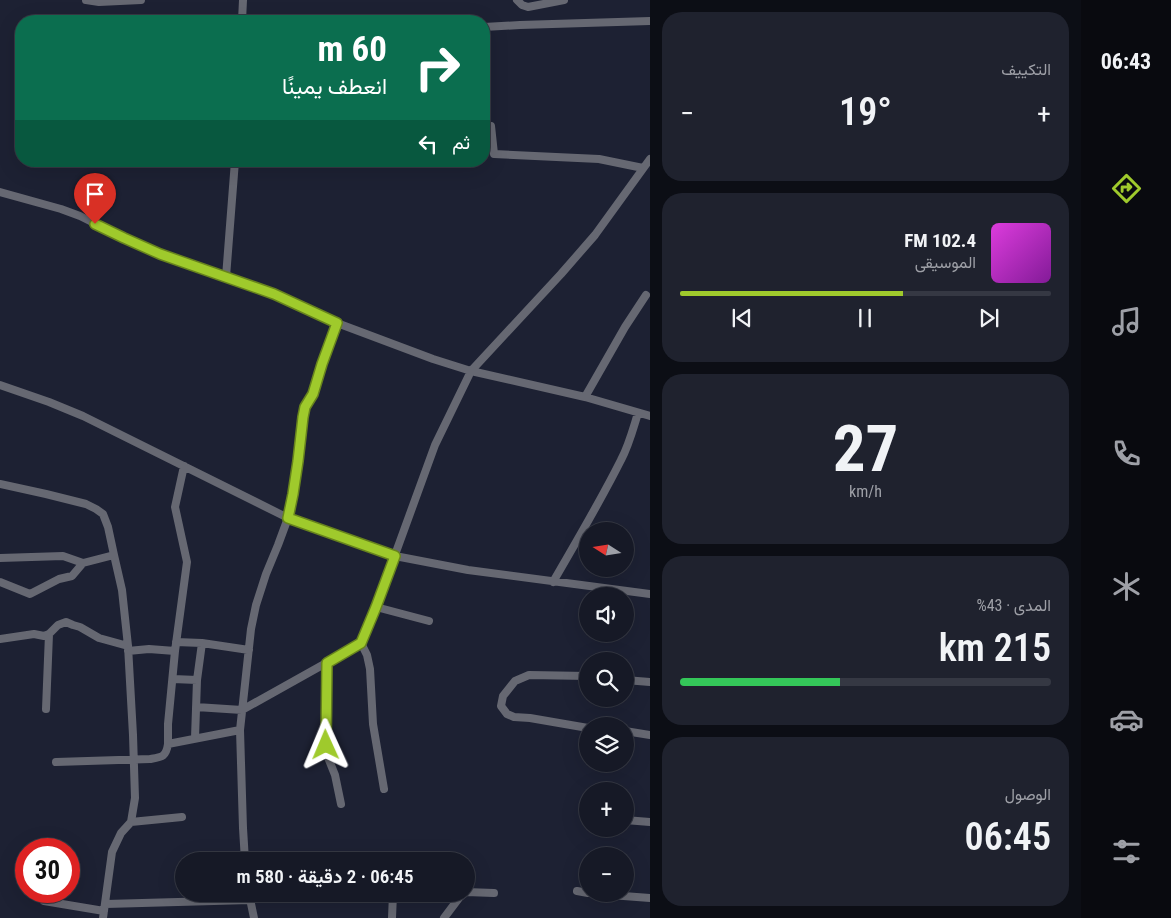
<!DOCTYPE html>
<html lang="ar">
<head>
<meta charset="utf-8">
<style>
  body { margin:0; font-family:"Roboto Condensed",Vazirmatn,sans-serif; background:#1f222e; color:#f1f3f6; direction:rtl; height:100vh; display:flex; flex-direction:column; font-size:19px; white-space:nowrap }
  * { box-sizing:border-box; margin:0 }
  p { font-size:16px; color:#9ea0a7 }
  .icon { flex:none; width:28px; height:28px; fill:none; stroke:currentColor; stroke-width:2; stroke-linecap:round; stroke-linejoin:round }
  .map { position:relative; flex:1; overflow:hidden; direction:ltr }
  .drawer { display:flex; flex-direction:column; gap:12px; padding:12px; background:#0c0e15; width:431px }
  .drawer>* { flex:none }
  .banner { position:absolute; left:15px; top:15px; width:475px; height:152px; border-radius:20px; box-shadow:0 5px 20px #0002,0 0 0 1px #353843; direction:rtl; background:#0b6e4f; color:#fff; overflow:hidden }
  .needle { width:32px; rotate:282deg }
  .controls { position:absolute; left:579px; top:522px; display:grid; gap:10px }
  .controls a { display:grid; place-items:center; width:55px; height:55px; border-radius:50%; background:#161926; box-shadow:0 5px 20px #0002,0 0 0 1px #353843; font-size:25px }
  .speed { position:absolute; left:15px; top:838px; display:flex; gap:10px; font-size:25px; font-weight:700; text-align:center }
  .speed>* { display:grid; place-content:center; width:65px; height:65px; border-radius:50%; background:#161926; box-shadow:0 5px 20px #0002,0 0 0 1px #353843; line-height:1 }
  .speed .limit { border:8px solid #d22; background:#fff; color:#111 }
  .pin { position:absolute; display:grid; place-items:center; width:42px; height:42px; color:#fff; margin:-51px -21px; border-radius:50% 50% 50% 0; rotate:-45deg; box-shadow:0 0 5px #0007 }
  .pin .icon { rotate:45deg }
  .me { position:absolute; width:55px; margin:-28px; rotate:359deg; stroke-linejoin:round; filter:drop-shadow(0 0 4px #0008) }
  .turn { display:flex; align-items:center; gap:18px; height:105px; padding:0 20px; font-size:22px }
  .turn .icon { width:65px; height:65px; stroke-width:2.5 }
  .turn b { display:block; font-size:35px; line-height:42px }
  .then { display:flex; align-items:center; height:48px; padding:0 20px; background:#0003; gap:10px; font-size:19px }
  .big { font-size:38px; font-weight:600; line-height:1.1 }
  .drawer .tile { flex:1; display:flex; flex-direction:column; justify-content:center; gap:8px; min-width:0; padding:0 18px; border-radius:20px; background:#1f222e }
  .drawer .dial { align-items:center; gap:0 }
  .dial b { font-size:65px; line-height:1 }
  .song { display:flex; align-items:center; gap:15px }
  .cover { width:60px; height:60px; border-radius:8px; background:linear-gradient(135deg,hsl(300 70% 55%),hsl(290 70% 35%)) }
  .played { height:5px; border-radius:2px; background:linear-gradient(90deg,#9fca2c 60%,#353843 60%) }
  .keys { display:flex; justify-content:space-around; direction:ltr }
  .heat { display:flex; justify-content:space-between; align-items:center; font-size:28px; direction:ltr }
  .charge { height:8px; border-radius:4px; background:linear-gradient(90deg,#34c759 43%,#353843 0) }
  .trip { position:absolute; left:175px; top:852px; width:300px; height:50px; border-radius:25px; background:#161926; box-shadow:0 5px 20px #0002,0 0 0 1px #353843; font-weight:600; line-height:50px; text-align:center; direction:rtl }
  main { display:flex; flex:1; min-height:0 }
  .tab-bar { display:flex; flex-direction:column; width:90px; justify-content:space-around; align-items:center; background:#090a0f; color:#9ea0a7 }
  .tab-bar .icon { width:35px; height:35px }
  .tab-bar .active { color:#9fca2c }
  .tab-bar b { font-size:22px; color:#f1f3f6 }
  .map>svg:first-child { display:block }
</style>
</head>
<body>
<main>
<nav class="tab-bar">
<b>06:43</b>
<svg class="icon active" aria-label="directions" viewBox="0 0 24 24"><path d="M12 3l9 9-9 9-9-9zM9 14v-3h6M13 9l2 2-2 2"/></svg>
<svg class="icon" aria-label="music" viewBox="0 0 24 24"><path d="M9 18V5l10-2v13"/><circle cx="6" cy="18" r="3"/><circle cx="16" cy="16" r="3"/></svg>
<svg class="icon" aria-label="phone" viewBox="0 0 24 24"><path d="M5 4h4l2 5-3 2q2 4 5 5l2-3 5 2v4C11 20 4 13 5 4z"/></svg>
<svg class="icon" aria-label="climate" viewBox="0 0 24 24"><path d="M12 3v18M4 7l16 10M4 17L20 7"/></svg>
<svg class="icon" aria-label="car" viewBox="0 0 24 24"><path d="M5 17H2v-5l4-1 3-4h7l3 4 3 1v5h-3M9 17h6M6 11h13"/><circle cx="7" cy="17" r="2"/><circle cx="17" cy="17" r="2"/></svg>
<svg class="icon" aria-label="filters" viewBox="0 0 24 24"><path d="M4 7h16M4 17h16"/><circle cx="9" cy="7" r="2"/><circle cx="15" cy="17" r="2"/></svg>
</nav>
<section class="drawer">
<div class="tile"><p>التكييف</p>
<div class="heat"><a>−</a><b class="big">19°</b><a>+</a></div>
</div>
<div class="tile">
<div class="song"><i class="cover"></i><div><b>102.4 FM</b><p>الموسيقى</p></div></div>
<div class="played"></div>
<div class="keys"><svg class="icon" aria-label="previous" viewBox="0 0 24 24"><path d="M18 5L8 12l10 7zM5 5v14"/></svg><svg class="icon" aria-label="pause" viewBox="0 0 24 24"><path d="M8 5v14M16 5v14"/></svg><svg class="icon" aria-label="next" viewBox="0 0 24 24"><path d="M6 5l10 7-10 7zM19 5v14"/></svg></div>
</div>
<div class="tile dial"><b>27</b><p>km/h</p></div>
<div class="tile"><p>المدى · 43%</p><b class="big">215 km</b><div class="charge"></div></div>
<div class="tile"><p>الوصول</p><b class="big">06:45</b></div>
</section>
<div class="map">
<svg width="650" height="918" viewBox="0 0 650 918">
  <rect width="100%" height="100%" fill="#1d2133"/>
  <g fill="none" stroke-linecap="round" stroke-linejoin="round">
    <path stroke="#666872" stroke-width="8" d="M86,0L99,2L141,0
      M517,0L522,5L528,7L564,0
      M242,21L243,0
      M484,27L520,25L650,21
      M491,126L494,154L599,159L643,168
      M0,192L61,209L80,216L124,238L161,254L274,294L337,323L433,359L471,371L585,397L650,416
      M226,277L235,161
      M0,385L49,402L83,416L288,518L395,556L468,570L650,594
      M585,397L625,327L646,295
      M0,484L46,494L86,504L96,509L103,514L108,527L114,555L122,590L128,646L133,735L135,798L131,822L121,833L112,852L103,918
      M0,558L63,556L83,563L114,555
      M0,582L30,594L59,579L72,576L83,563
      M553,582C576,542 600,502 621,460C629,445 633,429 638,413
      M376,607L429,621
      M0,639L34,634L44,636L49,634L58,625L66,622L73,625L80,627L99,638L128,646
      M176,642L202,643L249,650
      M361,643L367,655L370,669L373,724L384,789
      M128,651L149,649L175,651
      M327,663L326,745L327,755L335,775L341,804
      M588,676L529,675L515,681L503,696L501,706L507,714L514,717L530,718L588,728
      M173,679L197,680
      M625,680L650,682
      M196,707L242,710L344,653L361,643L376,607L435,445L471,371L561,274L595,235L650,159
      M46,709L49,634
      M625,731L650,735
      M195,738L197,680L202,643
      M168,744V724L175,651L187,562L175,507L184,466
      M56,762L150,759C162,757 166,757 168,744L240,730
      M625,820L650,822
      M131,822L182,817
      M245,861L243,828L240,730L251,629L256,605L266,574L278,545L288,518L293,494L298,461L301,430L305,407L313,393L322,364L337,323
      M577,891L588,893
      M466,892L494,893
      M249,894L254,918
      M597,894L650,898
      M44,901L104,911
      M106,904L250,900
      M392,918L393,894
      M444,918L459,898L464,894"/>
  </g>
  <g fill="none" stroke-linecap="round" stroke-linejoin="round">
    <defs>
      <path id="route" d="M95,224L124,238L160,254L274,294L337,323L322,364L313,394L305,407L303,417L298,461L293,494L288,518L395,556L376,607L361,643L327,663L326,745"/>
    </defs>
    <use href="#route" stroke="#67831d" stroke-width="12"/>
    <use href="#route" stroke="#9fca2c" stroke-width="9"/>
  </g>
</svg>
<div class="controls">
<a><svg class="needle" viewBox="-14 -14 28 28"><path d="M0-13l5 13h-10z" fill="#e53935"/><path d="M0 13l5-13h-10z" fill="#9ea0a7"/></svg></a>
<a><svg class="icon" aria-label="sound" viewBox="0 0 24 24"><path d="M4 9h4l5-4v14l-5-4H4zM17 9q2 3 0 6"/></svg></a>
<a><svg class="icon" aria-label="search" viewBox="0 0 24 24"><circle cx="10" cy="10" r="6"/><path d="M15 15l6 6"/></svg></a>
<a><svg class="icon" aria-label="layers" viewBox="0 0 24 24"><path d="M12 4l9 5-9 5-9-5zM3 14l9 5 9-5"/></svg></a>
<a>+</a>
<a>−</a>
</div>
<div class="speed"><div class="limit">30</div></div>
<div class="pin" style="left:95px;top:224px;background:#d93025"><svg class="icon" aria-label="arrive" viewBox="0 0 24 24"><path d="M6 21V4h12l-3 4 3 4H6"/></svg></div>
<svg class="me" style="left:326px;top:745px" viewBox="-20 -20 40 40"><path d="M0-17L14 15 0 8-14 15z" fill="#9fca2c" stroke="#fff" stroke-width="4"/></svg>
<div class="trip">06:45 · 2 دقيقة · 580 m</div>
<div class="banner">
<div class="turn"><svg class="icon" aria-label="right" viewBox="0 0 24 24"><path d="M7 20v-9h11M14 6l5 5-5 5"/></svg><div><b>60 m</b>انعطف يمينًا</div></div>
<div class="then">ثم<svg class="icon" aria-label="left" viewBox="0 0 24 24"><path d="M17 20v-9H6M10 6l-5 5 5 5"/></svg></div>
</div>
</div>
</main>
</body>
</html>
